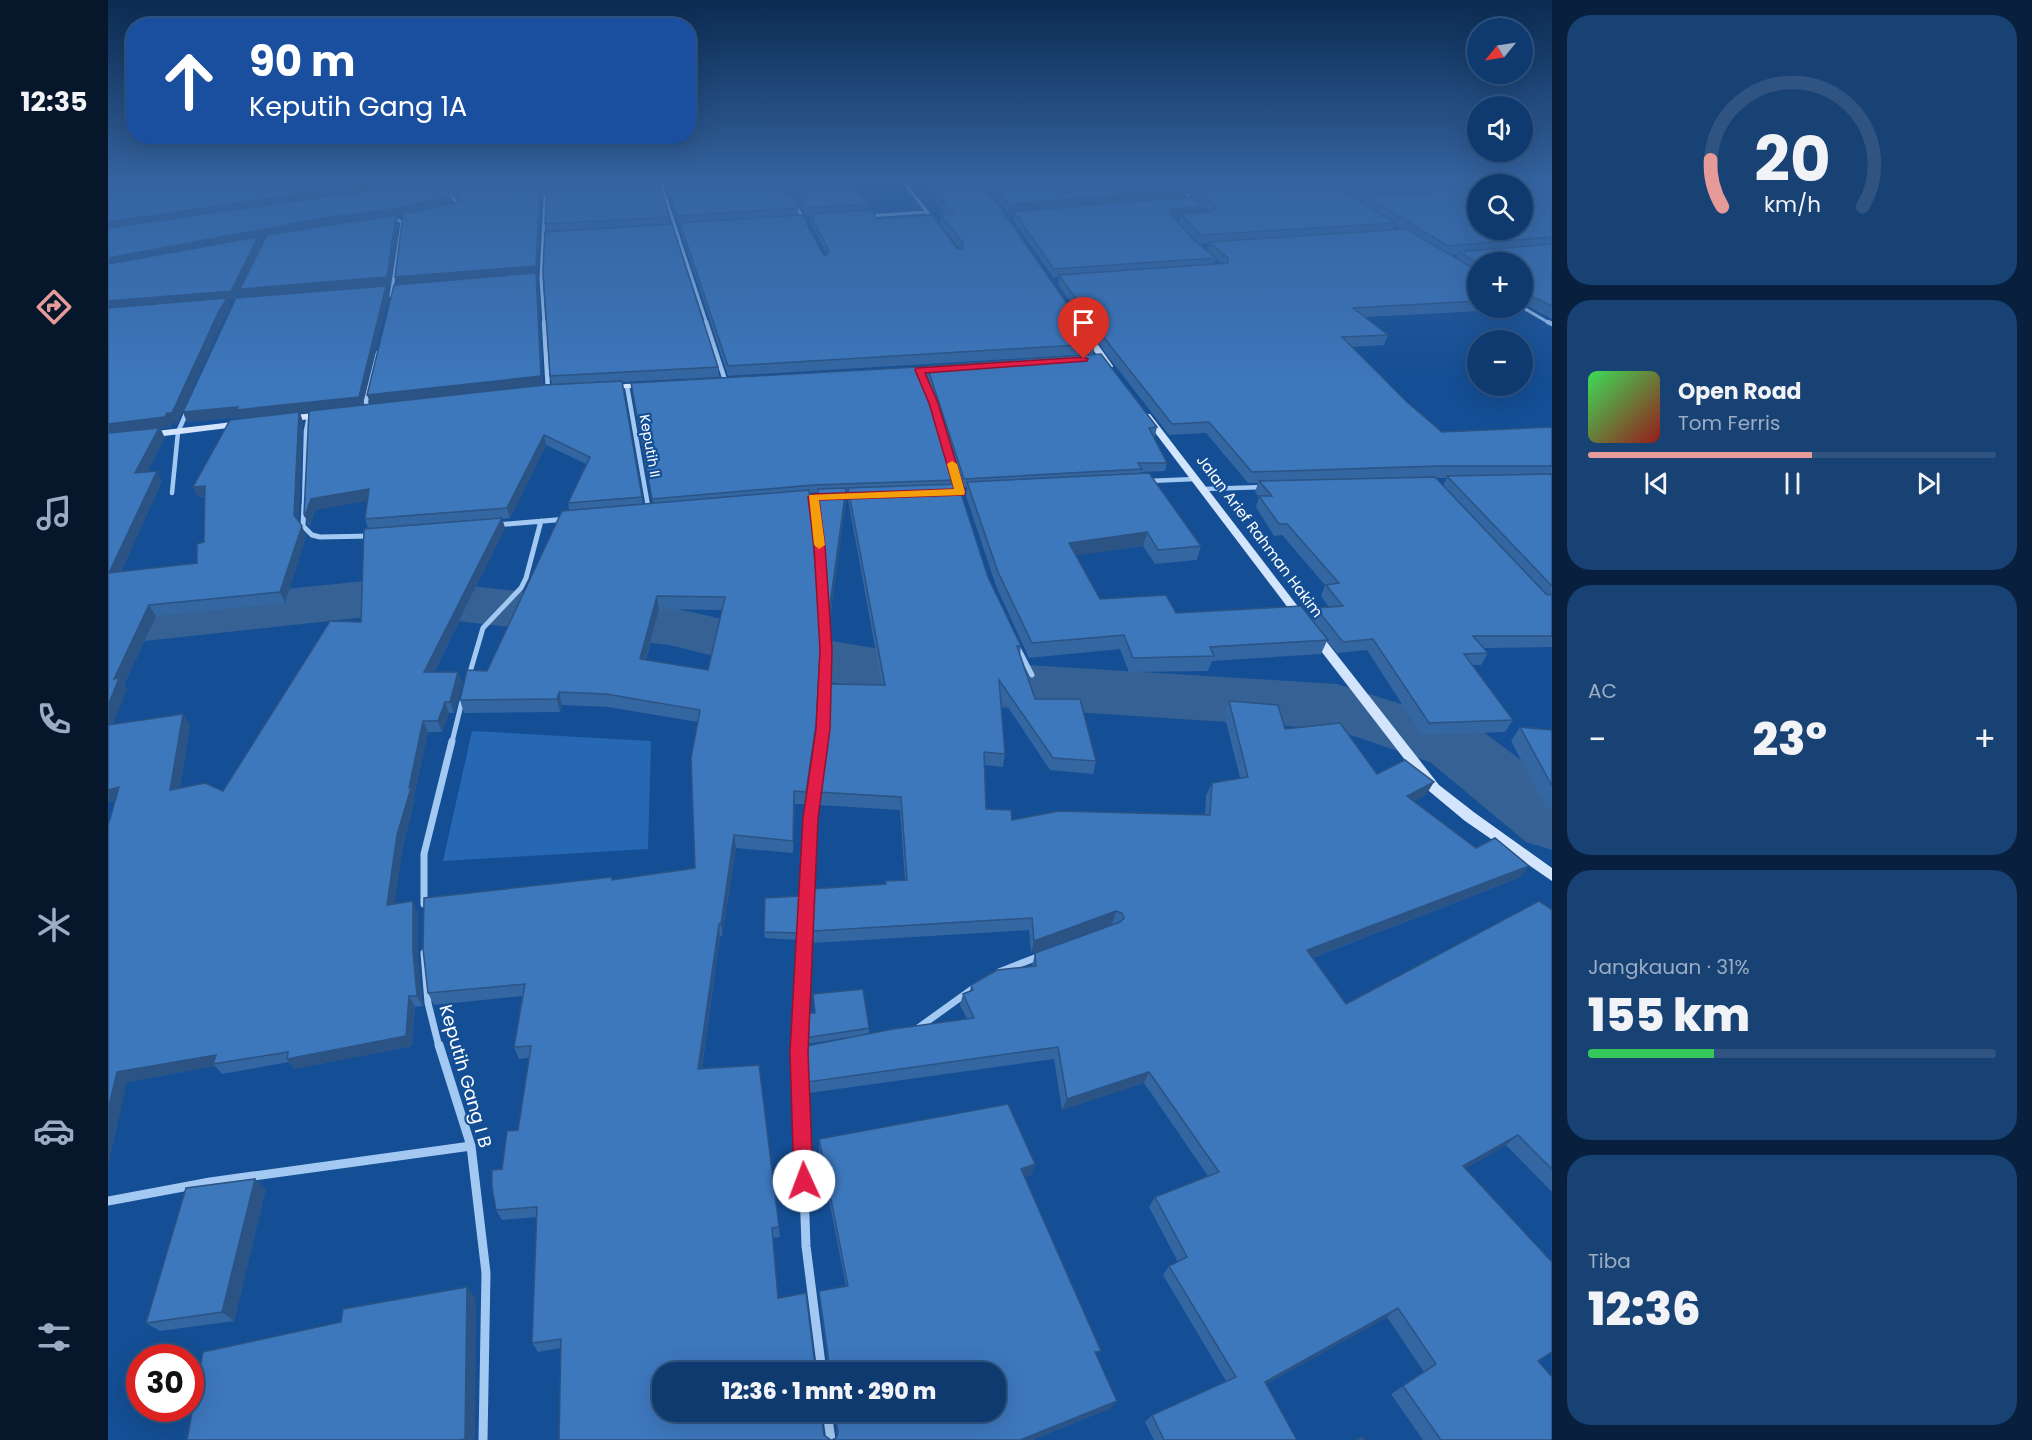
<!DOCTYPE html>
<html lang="id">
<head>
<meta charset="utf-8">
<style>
  body { margin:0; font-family:Poppins,sans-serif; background:#184174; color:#f1f3f6; height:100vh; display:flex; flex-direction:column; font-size:22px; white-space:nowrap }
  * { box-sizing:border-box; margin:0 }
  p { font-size:20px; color:#9badc3 }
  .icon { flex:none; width:33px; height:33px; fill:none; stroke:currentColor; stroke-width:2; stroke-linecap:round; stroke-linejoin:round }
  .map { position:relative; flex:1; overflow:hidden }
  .drawer { display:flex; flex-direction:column; gap:15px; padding:15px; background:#08203d; width:480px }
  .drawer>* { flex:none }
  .guide { position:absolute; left:18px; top:18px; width:570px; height:126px; border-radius:24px; box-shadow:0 6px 24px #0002,0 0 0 2px #2f5482; background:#1a4fa0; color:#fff; overflow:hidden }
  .needle { width:39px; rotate:240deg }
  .tools { position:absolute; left:1359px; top:18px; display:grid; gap:12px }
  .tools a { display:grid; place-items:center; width:66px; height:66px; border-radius:50%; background:#0f3a6f; box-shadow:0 6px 24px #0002,0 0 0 2px #2f5482; font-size:30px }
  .speed { position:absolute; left:18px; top:1344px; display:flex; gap:12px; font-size:30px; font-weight:700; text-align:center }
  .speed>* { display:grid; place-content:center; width:78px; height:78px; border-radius:50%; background:#0f3a6f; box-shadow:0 6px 24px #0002,0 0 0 2px #2f5482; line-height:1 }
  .speed .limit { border:9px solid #d22; background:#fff; color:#111 }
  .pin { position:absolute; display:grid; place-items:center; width:51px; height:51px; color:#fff; margin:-62px -26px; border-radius:50% 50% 50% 0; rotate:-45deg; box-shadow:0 0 6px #0007 }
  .pin .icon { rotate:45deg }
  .me { position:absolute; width:66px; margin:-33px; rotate:358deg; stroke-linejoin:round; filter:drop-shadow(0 0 4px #0008) }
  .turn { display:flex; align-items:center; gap:21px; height:126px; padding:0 24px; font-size:27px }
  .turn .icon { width:78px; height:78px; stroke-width:2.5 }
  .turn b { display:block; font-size:42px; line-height:51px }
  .big { font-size:45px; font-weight:800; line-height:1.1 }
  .drawer .widget { flex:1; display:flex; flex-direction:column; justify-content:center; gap:9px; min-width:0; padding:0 21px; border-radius:24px; background:#184174 }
  .drawer .dial { align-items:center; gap:0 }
  .dial svg { height:156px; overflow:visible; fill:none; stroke:#2f5482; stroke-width:7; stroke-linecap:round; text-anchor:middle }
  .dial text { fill:#f1f3f6; stroke:none }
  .song { display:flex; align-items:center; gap:18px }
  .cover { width:72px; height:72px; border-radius:9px; background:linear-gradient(135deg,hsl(130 70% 55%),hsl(0 70% 35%)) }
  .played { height:6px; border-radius:3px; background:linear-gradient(90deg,#e69b98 55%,#2f5482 55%) }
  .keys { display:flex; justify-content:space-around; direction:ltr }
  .heat { display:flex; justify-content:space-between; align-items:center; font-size:33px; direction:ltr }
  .charge { height:9px; border-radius:4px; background:linear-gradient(90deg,#34c759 31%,#2f5482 0) }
  .trip { position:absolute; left:544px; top:1362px; width:354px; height:60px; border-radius:24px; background:#0f3a6f; box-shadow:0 6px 24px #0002,0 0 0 2px #2f5482; font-weight:800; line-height:60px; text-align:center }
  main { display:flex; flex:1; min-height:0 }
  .tab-bar { display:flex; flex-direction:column; width:108px; justify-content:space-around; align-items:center; background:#06172c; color:#9badc3 }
  .tab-bar .icon { width:42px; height:42px }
  .tab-bar .on { color:#e69b98 }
  .tab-bar b { font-size:27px; color:#f1f3f6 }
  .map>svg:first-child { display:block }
</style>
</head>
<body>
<main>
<nav class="tab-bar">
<b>12:35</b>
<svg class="icon on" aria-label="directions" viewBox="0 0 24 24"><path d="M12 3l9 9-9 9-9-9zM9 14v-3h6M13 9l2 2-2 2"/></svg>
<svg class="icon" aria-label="music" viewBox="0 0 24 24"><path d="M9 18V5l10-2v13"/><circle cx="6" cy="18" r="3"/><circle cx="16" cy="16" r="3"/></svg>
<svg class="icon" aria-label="phone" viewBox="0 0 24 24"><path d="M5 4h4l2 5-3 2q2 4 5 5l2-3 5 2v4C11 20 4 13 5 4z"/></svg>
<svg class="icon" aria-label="climate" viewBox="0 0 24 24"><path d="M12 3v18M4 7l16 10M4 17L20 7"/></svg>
<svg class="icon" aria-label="car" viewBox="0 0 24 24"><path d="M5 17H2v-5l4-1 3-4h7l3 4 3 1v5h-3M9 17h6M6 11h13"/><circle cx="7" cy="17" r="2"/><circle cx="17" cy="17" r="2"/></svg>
<svg class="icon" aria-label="filters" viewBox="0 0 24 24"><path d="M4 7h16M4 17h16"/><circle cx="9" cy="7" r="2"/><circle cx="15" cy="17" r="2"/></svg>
</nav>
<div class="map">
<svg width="1444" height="1440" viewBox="0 0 1444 1440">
  <rect width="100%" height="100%" fill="#144e94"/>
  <path fill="#2668b3" d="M364,731L543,741L540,849L335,861Z"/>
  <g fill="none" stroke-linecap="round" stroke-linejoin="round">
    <path fill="#366194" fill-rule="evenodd" d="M286,578L561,607L680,634L841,660L1229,684L1370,728L1444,783V850L1418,842L1322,762L1225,729L841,704L680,674L561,645L286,614L0,645V607Z"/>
    <path stroke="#a3c8f2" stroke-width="3" d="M552,181L599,324
      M795,181L820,213
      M1065,181L1085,201
      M336,185L351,207L348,208
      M327,186L363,181
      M686,202L697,222
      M760,216L819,212
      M281,221L291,220L294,223L283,296
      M1414,307L1443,324
      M436,324L433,278L437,196"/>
    <path stroke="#a3c8f2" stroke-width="4.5" d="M436,322L440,390
      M598,322L617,380
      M1440,322L1444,324
      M812,370L826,403L852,494
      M519,386L540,506
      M259,411L258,401L270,353
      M1040,481L1088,479
      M1096,489L1156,487
      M64,493L70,432L80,409
      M705,497L706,506
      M196,506L198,431L201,416"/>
    <path stroke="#a3c8f2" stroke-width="5" d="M196,505L195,526L204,535L212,537L264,536
      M540,505L541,510
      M706,505L718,650L713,742
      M388,525L459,519
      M909,646L924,675
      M360,679L375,628L413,588L418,578L433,521
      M344,742L355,697"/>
    <path stroke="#a3c8f2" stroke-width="7" d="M316,904V854L344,741
      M316,953L320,1003L331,1047
      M891,972L932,956
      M810,1028L867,987
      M691,1047L702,818L713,741"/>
    <path stroke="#a3c8f2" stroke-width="9" d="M331,1045L363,1146L378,1273L375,1440
      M691,1045L698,1246L714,1372
      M0,1201L102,1182L363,1146
      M719,1412L723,1440"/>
    <path fill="#d2e5fc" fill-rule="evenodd" d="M975,332H981L1005,366L1004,368H998L974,334Z
      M539,383L543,385L542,387L499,389L495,387L499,385Z
      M216,412L219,413V417L177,422L173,419L177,416Z
      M1036,414H1042L1198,617L1199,619L1198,621H1190L1036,418Z
      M133,421L137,424L136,426L40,438L36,435L40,432Z
      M1207,631L1211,632L1331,785L1367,813L1444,868V881L1357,821L1321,791L1203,638L1201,635Z"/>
  </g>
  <path fill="#3466a2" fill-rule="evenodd" d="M0,181L333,182L344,203L351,202V201L342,188L341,181H550L562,217V224L610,367L611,377L514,382L535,504L545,503L523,383L847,480L846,484L880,577L913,646L912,655L927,699L988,761L985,774L942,770L893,697L897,754L895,767L876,765L878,809L904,820L1097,815L1098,796L1104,783L1132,778L1116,714L1121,701L1269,774L1318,795L1306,801L1368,848L1421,866L1411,878L1204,958L1238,1004L1444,910V1192L1398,1145L1358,1168L1430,1361L1444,1440H1315L1283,1394L1316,1372L1279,1317L1158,1384L1189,1440H1046L1037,1422L1044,1415L1118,1381L1055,1275L1061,1266L1070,1262L1041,1207L1047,1197L1100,1176L1036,1083L954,1110L946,1059L701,1093L698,1046L859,1019L852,1005L855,994L862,991L863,985L924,967L927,953L1006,924H1004L923,953L921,930L706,943V940H702L701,928L777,885V881L797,880L792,810L710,805L709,792L774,685L740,500V491H738V500L721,626L710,492L701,493L713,650L708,738L698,804H687L685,853L628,848L614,936H612L594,1068L651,1065L672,1237L665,1238L670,1298L707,1365L714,1371L718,1369L720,1365L712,1300L711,1291L738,1286L711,1150V1139L927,1164L923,1175L916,1177L989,1356L1003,1408L924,1440H724L728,1438L729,1435L726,1412H888L555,1372L453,1348L430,1352L424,1343L429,1217L394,1220L388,1210L394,1169L410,1130L421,1058L411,1059L406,1047L414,996L326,1005L320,993L505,880L587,868L590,722L500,707L454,705L452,712L356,713L352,700L379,671L461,510L460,503L478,464L438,445L402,518L394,519L397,528L326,672H350L354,683L346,713H341L334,732H320L306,796L307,799L295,846L286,904L310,912V962L315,1006L307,1007L304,1046L186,1069L181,1062L114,1074L107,1066L19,1082L7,801L0,802ZM437,192L439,195L437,224L439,232L442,376L444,384L435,385L430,282L428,275H429L433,196ZM295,215L289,284L263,404L254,405L281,294L278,287H282L290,224L288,217ZM158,238L153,246L151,239ZM132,290L135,297L75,412L79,422L132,417V419L85,487L90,497H96V542L89,563L13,572L54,481L39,472L57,438L52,428L62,427L64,423H69L115,320L123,308L120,300H127ZM201,412L196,514L200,524L202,526L207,510L260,500L257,519L260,529L253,622L115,791L72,788L82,725L75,714L5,724L19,689L16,685L48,616L177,603L198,536L190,521L195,422L192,413ZM551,609L614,610L600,670L538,660Z
    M556,181H676L690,208V215L715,254L718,256L719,255L702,223V216H698L680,181H746L760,204L759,211L769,219L851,248L832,224L833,215L838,214L809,181H871L987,344L985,354L620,376L573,232L572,224H570Z
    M875,181H1444V319L1414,303V262H1370V308H1411V309L1257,317L1280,335L1276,345L1244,347L1299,402L1334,432L1444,427V647L1375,648L1380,653L1373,665H1364L1405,720L1397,732L1314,735L1259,650L1229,653L1219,641L1213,654L1104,661L1100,671L1021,672L1012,649L921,658L888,586L858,496L859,487H855L818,374L819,366L1049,427L1047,436H1045L1059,463L1057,471L1033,472V473L1093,546L1089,560L1047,564L1035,546L968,555L992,599L1068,613L1203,619L1208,608L1221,607L1213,596L1217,585L1174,535L1166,536L1148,507L1151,497L1147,492L1150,483H1140L1098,433L1061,435L999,355L950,284L951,277H945L905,220L906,213H900ZM1370,184H1414L1370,230ZM1079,190L1101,212L1092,213L1094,206L1077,198ZM1259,198L1256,204L1248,199ZM1064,216H1073L1071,223L1091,244L1101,243L1099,251L1088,242ZM1287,225L1295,229L1285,230ZM1350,254L1348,259L1341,255ZM1108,259L1114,264H1106ZM1328,478H1339L1335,485Z
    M1412,727L1444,730V810L1439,809L1403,741Z
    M692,896L691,940L657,938L656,932Z
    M705,994L761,1028V1034L698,1044V1013H707Z
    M147,1179L158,1189L126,1321L52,1331L38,1323Z"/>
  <path fill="#2b5384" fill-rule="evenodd" d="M278,181H335L0,231V222Z
    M1414,181H1444L1414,185Z
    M435,184L437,192L433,196L429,275H428L430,282L435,386L263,405L259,395L290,286L287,277Z
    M1079,189L1077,198L900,213L901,204Z
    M343,196L345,204L288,217L290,224L282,287H278L281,294L254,406L192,413L195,422L190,526L132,417L79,422L75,412L136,299L132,290L127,300H120L123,308L115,320L69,423H64L62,427L52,428L57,438L33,483L0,434V258L216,218ZM218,226L153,246L151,239Z
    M1094,206L1092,214H1073V216H1062L1061,213L1064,209Z
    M436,435L438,445L402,518L399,508Z
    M49,471L54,481L8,584L1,573Z
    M97,486L102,496L90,497L85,487Z
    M738,488V500L721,626V612Z
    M261,489L265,500L207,510L202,526L197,516L203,499Z
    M394,518L397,528L320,683L316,672Z
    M194,526L198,536L177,603L172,592Z
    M1039,532L1035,546L958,557L961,543Z
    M549,596L551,609L534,672L532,659Z
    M41,605L48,616L16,685L19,689L0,737V706L6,679Z
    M713,637L708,738L698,804V792Z
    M350,672L354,683L346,713L342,702Z
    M451,692L454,705L452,712L449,699Z
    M337,702L341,713L334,732L330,721Z
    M75,714L82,725L70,801L62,790Z
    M315,721L320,732L306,796L307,799L295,846L285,916L279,905L289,835Z
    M1326,782L1318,795L1292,809L1299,796Z
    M11,787L19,798L0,802V790Z
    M686,791L687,804L685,853V841Z
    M626,835L628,848L614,936L613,924Z
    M1421,866L1411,878L1192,962L1199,950Z
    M305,901L310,912V962L315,1006L309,996L305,951Z
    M1008,911L1004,924L923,953L926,941Z
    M611,924L612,936L592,1080L590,1069Z
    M301,996L307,1007L304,1046L186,1069L179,1059Z
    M108,1055L105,1064L107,1066L19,1082L0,1167V1110L9,1072Z
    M1041,1072L1036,1083L954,1110L959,1099Z
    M1410,1135L1398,1145L1344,1176L1355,1166Z
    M927,1164L923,1175L909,1179L913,1169Z
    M147,1179L158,1189L126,1321L114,1312Z
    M359,1287L368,1299L367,1440H359L357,1439Z
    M1290,1308L1279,1317L1148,1390L1157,1382Z
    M1009,1401L1003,1408L924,1440H912Z"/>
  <path fill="#3d77bc" stroke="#2b5384" stroke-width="1.5" fill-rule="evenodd" d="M0,181H278L0,222Z
    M329,181H332L343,196L285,209L216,218L0,258V228Z
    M342,181H550L562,217L437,224L439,188L435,184L432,188L428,266L287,277L295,214L351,202L352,197Z
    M558,181H676L690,208L569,216Z
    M684,181H746L760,204L698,208Z
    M817,181H871L894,210L987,344L620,366L572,223L694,215L715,254L718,256L721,251L702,214L764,210L769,219L824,215L849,248L854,249L855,243L833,215L846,214Z
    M883,181H1071L1079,189L901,204Z
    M1081,181H1218L1287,223L1093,235L1073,214L1104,212L1107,207Z
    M1232,181H1415L1418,184L1444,182V237L1340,246L1259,197L1370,189V230H1414V184H1376V182L1248,191Z
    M1084,197L1094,206L1064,209L1061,213L1088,242L1108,258L946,269L906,212Z
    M288,215L279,277L132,289L159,235Z
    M564,224L610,367L442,376L435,270L437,232Z
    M1298,229L1370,271V301L1245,308L1280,335L1234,337L1299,402L1334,432L1444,427V466H1328L1144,472L1101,422L1064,424L1001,344L951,275L1120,263V258L1101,242Z
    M150,237L123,291L0,301V264Z
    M1444,244V306L1419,294L1416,295L1415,299H1414V262H1370V263L1351,252Z
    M428,273L433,376L259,395L286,285Z
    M278,286L251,397L128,410L130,407L75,412L128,298Z
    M119,298L111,311L64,413H59L57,417L0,424V308Z
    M993,354L1049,427L1041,428L1059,463H1030L1034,469L856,479L819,366Z
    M809,367L847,480L705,485L544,499L523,383Z
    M514,381L534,497L460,503L482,457L436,435L399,508L257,519L261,489L203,499L197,516L196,514L201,411L437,385Z
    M191,412L186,515L194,526L172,592L41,605L6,679L11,678L0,706V433L51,428L27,473L49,471L1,573L89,563V544L96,542L97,486L85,487L122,420Z
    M1041,473L1093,546L1050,550L1039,532L961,543L992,599L1058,595L1068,613L1193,606L1220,640L1102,647L1106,656L1025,658L1016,635L924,643L890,572L859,482Z
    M1444,474V586L1339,476Z
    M1327,477L1438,594L1442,595L1444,594V636H1365L1380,653L1356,654L1405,720L1321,723L1265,639L1235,642L1208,608L1235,606L1218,585L1231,583L1179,524H1171L1151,496H1164L1151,481Z
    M850,484L880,577L913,646H909L927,699H972L988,761L945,758L891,680L897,754L876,752L878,809L903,810L904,820L951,811L1102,815L1104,783L1140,777L1121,701L1170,705L1177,729L1232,723L1269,774L1297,760L1326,782L1299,796L1368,848L1387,838L1421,866L1199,950L1238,1004L1431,901L1444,910V1169L1410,1135L1355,1166L1444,1262V1352L1430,1361L1444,1377V1440H1333L1295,1386L1328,1364L1290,1308L1157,1382L1189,1440H1056L1044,1415L1128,1377L1061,1266L1079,1257L1047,1197L1111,1172L1041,1072L959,1099L950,1047L700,1082L698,1046L785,1029L866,1018L855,994L865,990L863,985L889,970L928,966L927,953L1012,922L1016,918L1014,913L1008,911L926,941L924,918L706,931L705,928H701L703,889L778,884L777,881L799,880L793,797L709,792L719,729L720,684L777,685L740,488Z
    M738,488L721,612L710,489Z
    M701,490L713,637L708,725L698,792L686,791L685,841L626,835L613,924H611L590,1069L651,1065L671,1227L664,1228L670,1298L698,1293L707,1365L714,1371L718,1369L721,1363L711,1291L740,1286L711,1139L900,1104L927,1164L913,1169L993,1351L987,1352L1009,1401L912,1440H724L728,1438L730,1433L727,1412H888V1372H555V1412H713L716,1435L723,1440H451L453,1339L424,1343L429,1207L388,1210L384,1187V1170L394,1169L399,1131L410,1130L423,1046L406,1047L417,984L320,993L315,949L316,898L504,877V880L587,868L583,758L592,710L498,694L451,692L449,699L352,700L359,670L379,671L454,511ZM549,596L617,597L600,670L532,659Z
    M394,518L316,672H350L342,702H337L330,721H315L301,788H303L289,835L279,905L305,901V951L309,996H301L298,1036L179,1059L180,1052L105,1064L108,1055L9,1072L0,1110V826L11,787L0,790V725L75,714L62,790L97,783L115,791L222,621L253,622L256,529Z
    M1412,727L1444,730V786Z
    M692,896L690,933L656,932L657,898Z
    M755,989L761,1028L697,1038L698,1013H707L705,994Z
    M147,1179L114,1312L38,1323L78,1188Z
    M359,1287L357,1439L350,1440H79L95,1352L233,1322L235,1309Z
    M1254,1437L1256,1440H1248Z"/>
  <linearGradient id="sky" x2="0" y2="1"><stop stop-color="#0b2b51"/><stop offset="0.47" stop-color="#34639f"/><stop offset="1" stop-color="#34639f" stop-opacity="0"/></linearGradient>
  <rect width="1444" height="383" fill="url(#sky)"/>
  <path fill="#e11d48" stroke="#92132f" stroke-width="1.5" d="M976,357L980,359L979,361L817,373L830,403L857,492L856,495L711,500L717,546L724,650L722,729L710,818L700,1052L705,1181L703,1188L696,1191L689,1188L686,1181L682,1052L695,818L708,729L712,650L706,546L700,497L705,494L846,489L821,403L807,370L808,368Z"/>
  <path fill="#f59e0b" d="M844,461L849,464L857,492L856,495L711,500L717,545L711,549L706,545L701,495L846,489L839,464Z"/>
  <g text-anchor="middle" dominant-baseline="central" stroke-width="4.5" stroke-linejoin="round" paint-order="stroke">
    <g font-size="14" fill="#fff" stroke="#144e94">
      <text transform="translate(542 446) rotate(80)">Keputih II</text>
    </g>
    <g font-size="15" fill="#fff" stroke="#144e94">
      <text transform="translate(1152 536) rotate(53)">Jalan Arief Rahman Hakim</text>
    </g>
    <g font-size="18" fill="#fff" stroke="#144e94">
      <text transform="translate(358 1076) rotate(74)">Keputih Gang I B</text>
    </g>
  </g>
</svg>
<div class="tools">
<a><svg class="needle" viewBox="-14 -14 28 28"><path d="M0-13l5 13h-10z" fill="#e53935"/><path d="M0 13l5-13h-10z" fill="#9badc3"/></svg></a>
<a><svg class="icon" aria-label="sound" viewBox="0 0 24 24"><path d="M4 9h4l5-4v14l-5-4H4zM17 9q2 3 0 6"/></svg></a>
<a><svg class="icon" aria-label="search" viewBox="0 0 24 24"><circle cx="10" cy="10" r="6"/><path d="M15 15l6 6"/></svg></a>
<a>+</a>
<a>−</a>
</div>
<div class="speed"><div class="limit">30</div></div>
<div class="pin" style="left:976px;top:359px;background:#d93025"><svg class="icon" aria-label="arrive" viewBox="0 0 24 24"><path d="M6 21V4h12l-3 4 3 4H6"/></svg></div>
<svg class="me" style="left:696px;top:1181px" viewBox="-20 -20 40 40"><circle r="19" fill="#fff"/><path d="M0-13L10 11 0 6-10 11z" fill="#e11d48"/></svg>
<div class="trip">12:36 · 1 mnt · 290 m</div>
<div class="guide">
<div class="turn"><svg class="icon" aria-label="ahead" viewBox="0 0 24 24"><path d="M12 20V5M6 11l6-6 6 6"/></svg><div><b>90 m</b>Keputih Gang 1A</div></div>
</div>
</div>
<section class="drawer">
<div class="widget dial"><svg viewBox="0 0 100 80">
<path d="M14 69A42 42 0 1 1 86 69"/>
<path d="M14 69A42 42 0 0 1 8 45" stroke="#e69b98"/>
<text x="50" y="56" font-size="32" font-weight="700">20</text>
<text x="50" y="72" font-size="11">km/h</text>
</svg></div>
<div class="widget">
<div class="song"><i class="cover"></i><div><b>Open Road</b><p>Tom Ferris</p></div></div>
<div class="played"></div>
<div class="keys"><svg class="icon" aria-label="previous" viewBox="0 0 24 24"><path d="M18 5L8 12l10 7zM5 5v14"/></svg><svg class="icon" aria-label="pause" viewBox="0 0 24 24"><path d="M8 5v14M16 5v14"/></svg><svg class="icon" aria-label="next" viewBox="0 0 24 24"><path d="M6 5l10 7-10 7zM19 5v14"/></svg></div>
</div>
<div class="widget"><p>AC</p>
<div class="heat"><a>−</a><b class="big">23°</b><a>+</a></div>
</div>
<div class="widget"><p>Jangkauan · 31%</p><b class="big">155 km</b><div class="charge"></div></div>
<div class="widget"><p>Tiba</p><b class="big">12:36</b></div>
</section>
</main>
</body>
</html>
